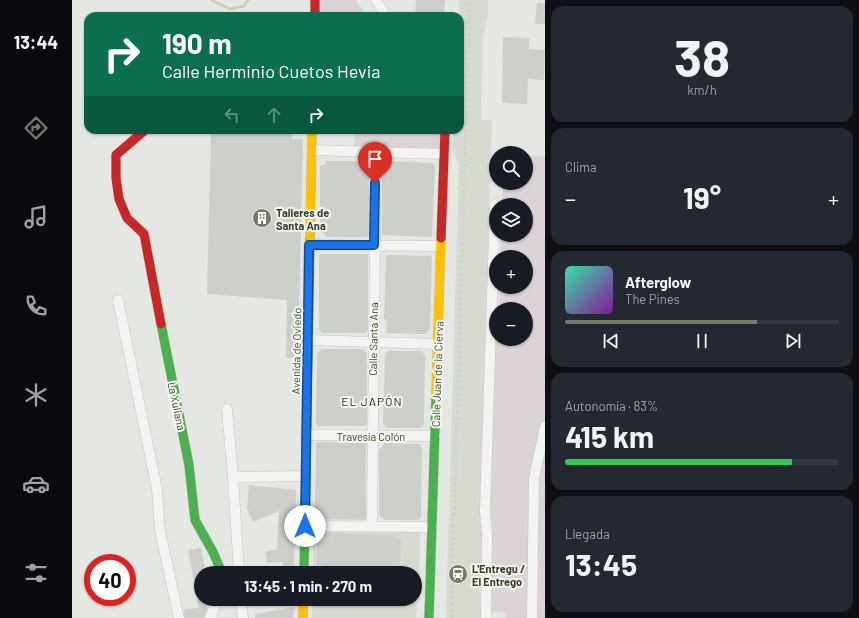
<!DOCTYPE html>
<html lang="es">
<head>
<meta charset="utf-8">
<style>
  body { margin:0; font-family:Barlow,sans-serif; background:#242831; color:#f1f3f6; height:100vh; display:flex; flex-direction:column; font-size:15px; white-space:nowrap }
  * { box-sizing:border-box; margin:0 }
  p { font-size:13px; color:#9ea1a6 }
  .icon { flex:none; width:22px; height:22px; fill:none; stroke:currentColor; stroke-width:2; stroke-linecap:round; stroke-linejoin:round }
  .map { position:relative; flex:1; overflow:hidden }
  .drawer { display:flex; flex-direction:column; gap:6px; padding:6px; background:#0d0f14; width:314px }
  .drawer>* { flex:none }
  .guide { position:absolute; left:12px; top:12px; width:380px; height:122px; border-radius:12px; box-shadow:0 1px 3px #0004; background:#0b6e4f; color:#fff; overflow:hidden }
  .fabs { position:absolute; left:417px; top:146px; display:grid; gap:8px }
  .fabs a { display:grid; place-items:center; width:44px; height:44px; border-radius:50%; background:#171b24; box-shadow:0 1px 3px #0004; font-size:20px }
  .speed { position:absolute; left:12px; top:554px; display:flex; gap:8px; font-size:20px; font-weight:700; text-align:center }
  .speed>* { display:grid; place-content:center; width:52px; height:52px; border-radius:50%; background:#171b24; box-shadow:0 1px 3px #0004; line-height:1 }
  .speed .limit { border:6px solid #d22; background:#fff; color:#111 }
  .pin { position:absolute; display:grid; place-items:center; width:34px; height:34px; color:#fff; margin:-41px -17px; border-radius:50% 50% 50% 0; rotate:-45deg; box-shadow:0 0 4px #0007 }
  .pin .icon { rotate:45deg }
  .me { position:absolute; width:44px; margin:-22px; rotate:0deg; stroke-linejoin:round; filter:drop-shadow(0 0 3px #0008) }
  .turn { display:flex; align-items:center; gap:14px; height:84px; padding:0 12px; font-size:18px }
  .turn .icon { width:52px; height:52px; stroke-width:2.5 }
  .turn b { display:block; font-size:28px; line-height:34px }
  .lanes { display:flex; align-items:center; height:38px; padding:0 12px; background:#0003; justify-content:center; gap:20px; direction:ltr }
  .lanes .off { opacity:.35 }
  .big { font-size:30px; font-weight:700; line-height:1.1 }
  .drawer .tile { flex:1; display:flex; flex-direction:column; justify-content:center; gap:6px; min-width:0; padding:0 14px; border-radius:12px; background:#242831 }
  .drawer .dial { align-items:center; gap:0 }
  .dial b { font-size:52px; line-height:1 }
  .song { display:flex; align-items:center; gap:12px }
  .cover { width:48px; height:48px; border-radius:6px; background:linear-gradient(135deg,hsl(160 70% 55%),hsl(290 70% 35%)) }
  .played { height:4px; border-radius:2px; background:linear-gradient(90deg,#757a6b 70%,#363941 70%) }
  .keys { display:flex; justify-content:space-around; direction:ltr }
  .heat { display:flex; justify-content:space-between; align-items:center; font-size:22px; direction:ltr }
  .charge { height:6px; border-radius:3px; background:linear-gradient(90deg,#34c759 83%,#363941 0) }
  .trip { position:absolute; left:122px; top:566px; width:228px; height:40px; border-radius:20px; background:#171b24; box-shadow:0 1px 3px #0004; font-weight:700; line-height:40px; text-align:center }
  main { display:flex; flex:1; min-height:0 }
  .tabs { display:flex; flex-direction:column; width:72px; justify-content:space-around; align-items:center; background:#090b0e; color:#9ea1a6 }
  .tabs .icon { width:28px; height:28px }
  .tabs .on { color:#757a6b }
  .tabs b { font-size:18px; color:#f1f3f6 }
  .map>svg:first-child { display:block }
</style>
</head>
<body>
<main>
<nav class="tabs">
<b>13:44</b>
<svg class="icon on" aria-label="directions" viewBox="0 0 24 24"><path d="M12 3l9 9-9 9-9-9zM9 14v-3h6M13 9l2 2-2 2"/></svg>
<svg class="icon" aria-label="music" viewBox="0 0 24 24"><path d="M9 18V5l10-2v13"/><circle cx="6" cy="18" r="3"/><circle cx="16" cy="16" r="3"/></svg>
<svg class="icon" aria-label="phone" viewBox="0 0 24 24"><path d="M5 4h4l2 5-3 2q2 4 5 5l2-3 5 2v4C11 20 4 13 5 4z"/></svg>
<svg class="icon" aria-label="climate" viewBox="0 0 24 24"><path d="M12 3v18M4 7l16 10M4 17L20 7"/></svg>
<svg class="icon" aria-label="car" viewBox="0 0 24 24"><path d="M5 17H2v-5l4-1 3-4h7l3 4 3 1v5h-3M9 17h6M6 11h13"/><circle cx="7" cy="17" r="2"/><circle cx="17" cy="17" r="2"/></svg>
<svg class="icon" aria-label="filters" viewBox="0 0 24 24"><path d="M4 7h16M4 17h16"/><circle cx="9" cy="7" r="2"/><circle cx="15" cy="17" r="2"/></svg>
</nav>
<div class="map">
<svg width="473" height="618" viewBox="0 0 473 618">
  <rect width="100%" height="100%" fill="#e5e7e3"/>
  <path fill="#d6dad1" d="M387,0H416V16L411,36L409,120H420L408,511L411,536L409,618H374L387,165L380,149L382,130H388Z
    M249,532H348L347,590L344,618H240L241,599H343V573H241V538Z"/>
  <path fill="#dbd3d6" d="M243,0H284L294,16H243Z
    M283,130H373L372,154L282,152Z
    M454,156H473V618H433V612L414,611L424,325V339H454V309H427L428,287H454V257H429V235H454V205H430V183H454Z"/>
  <g fill="none" stroke-linecap="round" stroke-linejoin="round">
    <path stroke="#cad1b3" stroke-width="3" d="M139,0L158,9L172,6L176,0"/>
  </g>
  <path fill="#cdcfcb" d="M344,0H373L372,16H343Z
    M465,3H473V24H463Z
    M431,37L457,38V49L473,50L472,80L456,79L455,104L430,103Z
    M139,130H220V139H231L226,358H214L215,300L135,294Z
    M254,161H293V166H297V237H255L248,230V166L254,164Z
    M318,161L359,163L363,166L360,237L310,235V168Z
    M247,254H296V330L293,333H250L247,329Z
    M314,255L360,256L358,329L353,334L314,333L315,321L312,319Z
    M250,349H291L295,354V426H247L244,423L245,354Z
    M316,351H349L353,355L352,425L348,428H315L311,424L313,355Z
    M244,442L294,443V518L292,520L245,519L243,517Z
    M313,443L347,444L350,448L349,517L346,520H312L307,515V450Z
    M177,485L224,490L222,573H210L211,562L195,563L194,551L205,550L207,511L181,522L175,508Z
    M253,533L322,535V538H329L328,565H321V569L252,568V565H245V538H252Z
    M129,548L134,573H129V592H124L116,550Z
    M125,599H136V604L132,618H113L112,609L126,608Z
    M222,607L221,618H183V614Z"/>
  <g fill="none" stroke-linecap="round" stroke-linejoin="round">
    <defs>
      <path id="street" d="M304,0L314,16
        M239,150L372,154
        M237,245L369,246
        M46,300L85,489L88,531L107,618
        M237,340L366,344
        M155,409L161,477
        M234,435L363,436
        M233,526L360,527
        M300,527L304,152
        M167,573L161,477L233,476
        M168,599H231
        M169,599L171,618
        M138,618L143,605L142,599
        M414,618L415,535L413,511L423,205
        M460,618L462,478L473,427"/>
      <path id="fast" d="M89,324L117,465L123,520L141,552L150,573
        M232,573L238,238
        M357,618L364,396"/>
      <path id="slow" d="M238,238L240,130
        M364,396L369,238
        M231,599V618"/>
      <path id="jam" d="M243,0V16
        M73,130L44,155V178L47,199L55,218L72,234L89,324
        M369,238L373,130"/>
    </defs>
    <use href="#street" stroke="#c3c5c1" stroke-width="11"/>
    <use href="#fast" stroke="#c3c5c1" stroke-width="10"/>
    <use href="#slow" stroke="#c3c5c1" stroke-width="10"/>
    <use href="#jam" stroke="#c3c5c1" stroke-width="10"/>
    <use href="#street" stroke="#f3f4f1" stroke-width="10"/>
    <use href="#fast" stroke="#4caf50" stroke-width="9"/>
    <use href="#slow" stroke="#ffc107" stroke-width="9"/>
    <use href="#jam" stroke="#c62828" stroke-width="9"/>
    <path stroke="#cecfcb" stroke-width="3" stroke-dasharray="2 4" stroke-linecap="butt" d="M379,617L398,0"/>
  </g>
  <g fill="none" stroke-linecap="round" stroke-linejoin="round">
    <defs>
      <path id="route" d="M233,526L237,245H302L303,183"/>
    </defs>
    <use href="#route" stroke="#114b97" stroke-width="10"/>
    <use href="#route" stroke="#1a73e8" stroke-width="7"/>
  </g>
  <defs>
    <symbol id="building-disc" viewBox="-11 -11 22 22"><circle r="9.5" fill="#757a6b" stroke="#f5f6f0"/><path d="M-4-6H4V6H1V3H-1V6H-4ZM-2.5-4.3h1.7v1.8h-1.7ZM.8-4.3h1.7v1.8H.8ZM-2.5-1h1.7V.8h-1.7ZM.8-1h1.7V.8H.8Z" fill="#fff"/></symbol>
    <symbol id="station-disc" viewBox="-11 -11 22 22"><circle r="9.5" fill="#757a6b" stroke="#f5f6f0"/><path d="M-3-6H3Q5-6 5-4V2Q5 4 3 4L4.5 6H3L1.5 4h-3L-3 6H-4.5L-3 4Q-5 4-5 2V-4Q-5-6-3-6ZM-3.5-4v3h7v-3ZM-3.5 1v1.5H-2V1ZM2 1v1.5H3.5V1Z" fill="#fff"/></symbol>
  </defs>
  <g fill-rule="evenodd">
    <use href="#building-disc" x="179" y="207" width="22" height="22"/>
    <use href="#station-disc" x="375" y="563" width="22" height="22"/>
  </g>
  <g text-anchor="middle" dominant-baseline="central" stroke-width="4" stroke-linejoin="round" paint-order="stroke">
    <g font-size="11" font-weight="bold" fill="#38402a" stroke="#f5f6f0" text-anchor="start">
      <text x="204" y="212">Talleres de<tspan x="204" dy="13">Santa Ana</tspan></text>
      <text x="400" y="568">L'Entregu /<tspan x="400" dy="13">El Entrego</tspan></text>
    </g>
    <g font-size="11" fill="#38402a" stroke="#f5f6f0">
      <text transform="translate(301 339) rotate(-89)">Calle Santa Ana</text>
      <text transform="translate(224 351) rotate(-89)">Avenida de Oviedo</text>
      <text transform="translate(365 374) rotate(-88)">Calle Juan de la Cierva</text>
      <text transform="translate(105 406) rotate(78)">La Xuliana</text>
      <text x="299" y="436">Travesía Colón</text>
    </g>
    <g font-size="12" letter-spacing="1" fill="#29301c" stroke="#f5f6f0">
      <text x="300" y="401">EL JAPÓN</text>
    </g>
  </g>
</svg>
<div class="fabs">
<a><svg class="icon" aria-label="search" viewBox="0 0 24 24"><circle cx="10" cy="10" r="6"/><path d="M15 15l6 6"/></svg></a>
<a><svg class="icon" aria-label="layers" viewBox="0 0 24 24"><path d="M12 4l9 5-9 5-9-5zM3 14l9 5 9-5"/></svg></a>
<a>+</a>
<a>−</a>
</div>
<div class="speed"><div class="limit">40</div></div>
<div class="pin" style="left:303px;top:183px;background:#d93025"><svg class="icon" aria-label="arrive" viewBox="0 0 24 24"><path d="M6 21V4h12l-3 4 3 4H6"/></svg></div>
<svg class="me" style="left:233px;top:526px" viewBox="-20 -20 40 40"><circle r="19" fill="#fff"/><path d="M0-13L10 11 0 6-10 11z" fill="#1a73e8"/></svg>
<div class="trip">13:45 · 1 min · 270 m</div>
<div class="guide">
<div class="turn"><svg class="icon" aria-label="right" viewBox="0 0 24 24"><path d="M7 20v-9h11M14 6l5 5-5 5"/></svg><div><b>190 m</b>Calle Herminio Cuetos Hevia</div></div>
<div class="lanes"><svg class="icon off" aria-label="left" viewBox="0 0 24 24"><path d="M17 20v-9H6M10 6l-5 5 5 5"/></svg><svg class="icon off" aria-label="ahead" viewBox="0 0 24 24"><path d="M12 20V5M6 11l6-6 6 6"/></svg><svg class="icon" aria-label="right" viewBox="0 0 24 24"><path d="M7 20v-9h11M14 6l5 5-5 5"/></svg></div>
</div>
</div>
<section class="drawer">
<div class="tile dial"><b>38</b><p>km/h</p></div>
<div class="tile"><p>Clima</p>
<div class="heat"><a>−</a><b class="big">19°</b><a>+</a></div>
</div>
<div class="tile">
<div class="song"><i class="cover"></i><div><b>Afterglow</b><p>The Pines</p></div></div>
<div class="played"></div>
<div class="keys"><svg class="icon" aria-label="previous" viewBox="0 0 24 24"><path d="M18 5L8 12l10 7zM5 5v14"/></svg><svg class="icon" aria-label="pause" viewBox="0 0 24 24"><path d="M8 5v14M16 5v14"/></svg><svg class="icon" aria-label="next" viewBox="0 0 24 24"><path d="M6 5l10 7-10 7zM19 5v14"/></svg></div>
</div>
<div class="tile"><p>Autonomía · 83%</p><b class="big">415 km</b><div class="charge"></div></div>
<div class="tile"><p>Llegada</p><b class="big">13:45</b></div>
</section>
</main>
</body>
</html>
